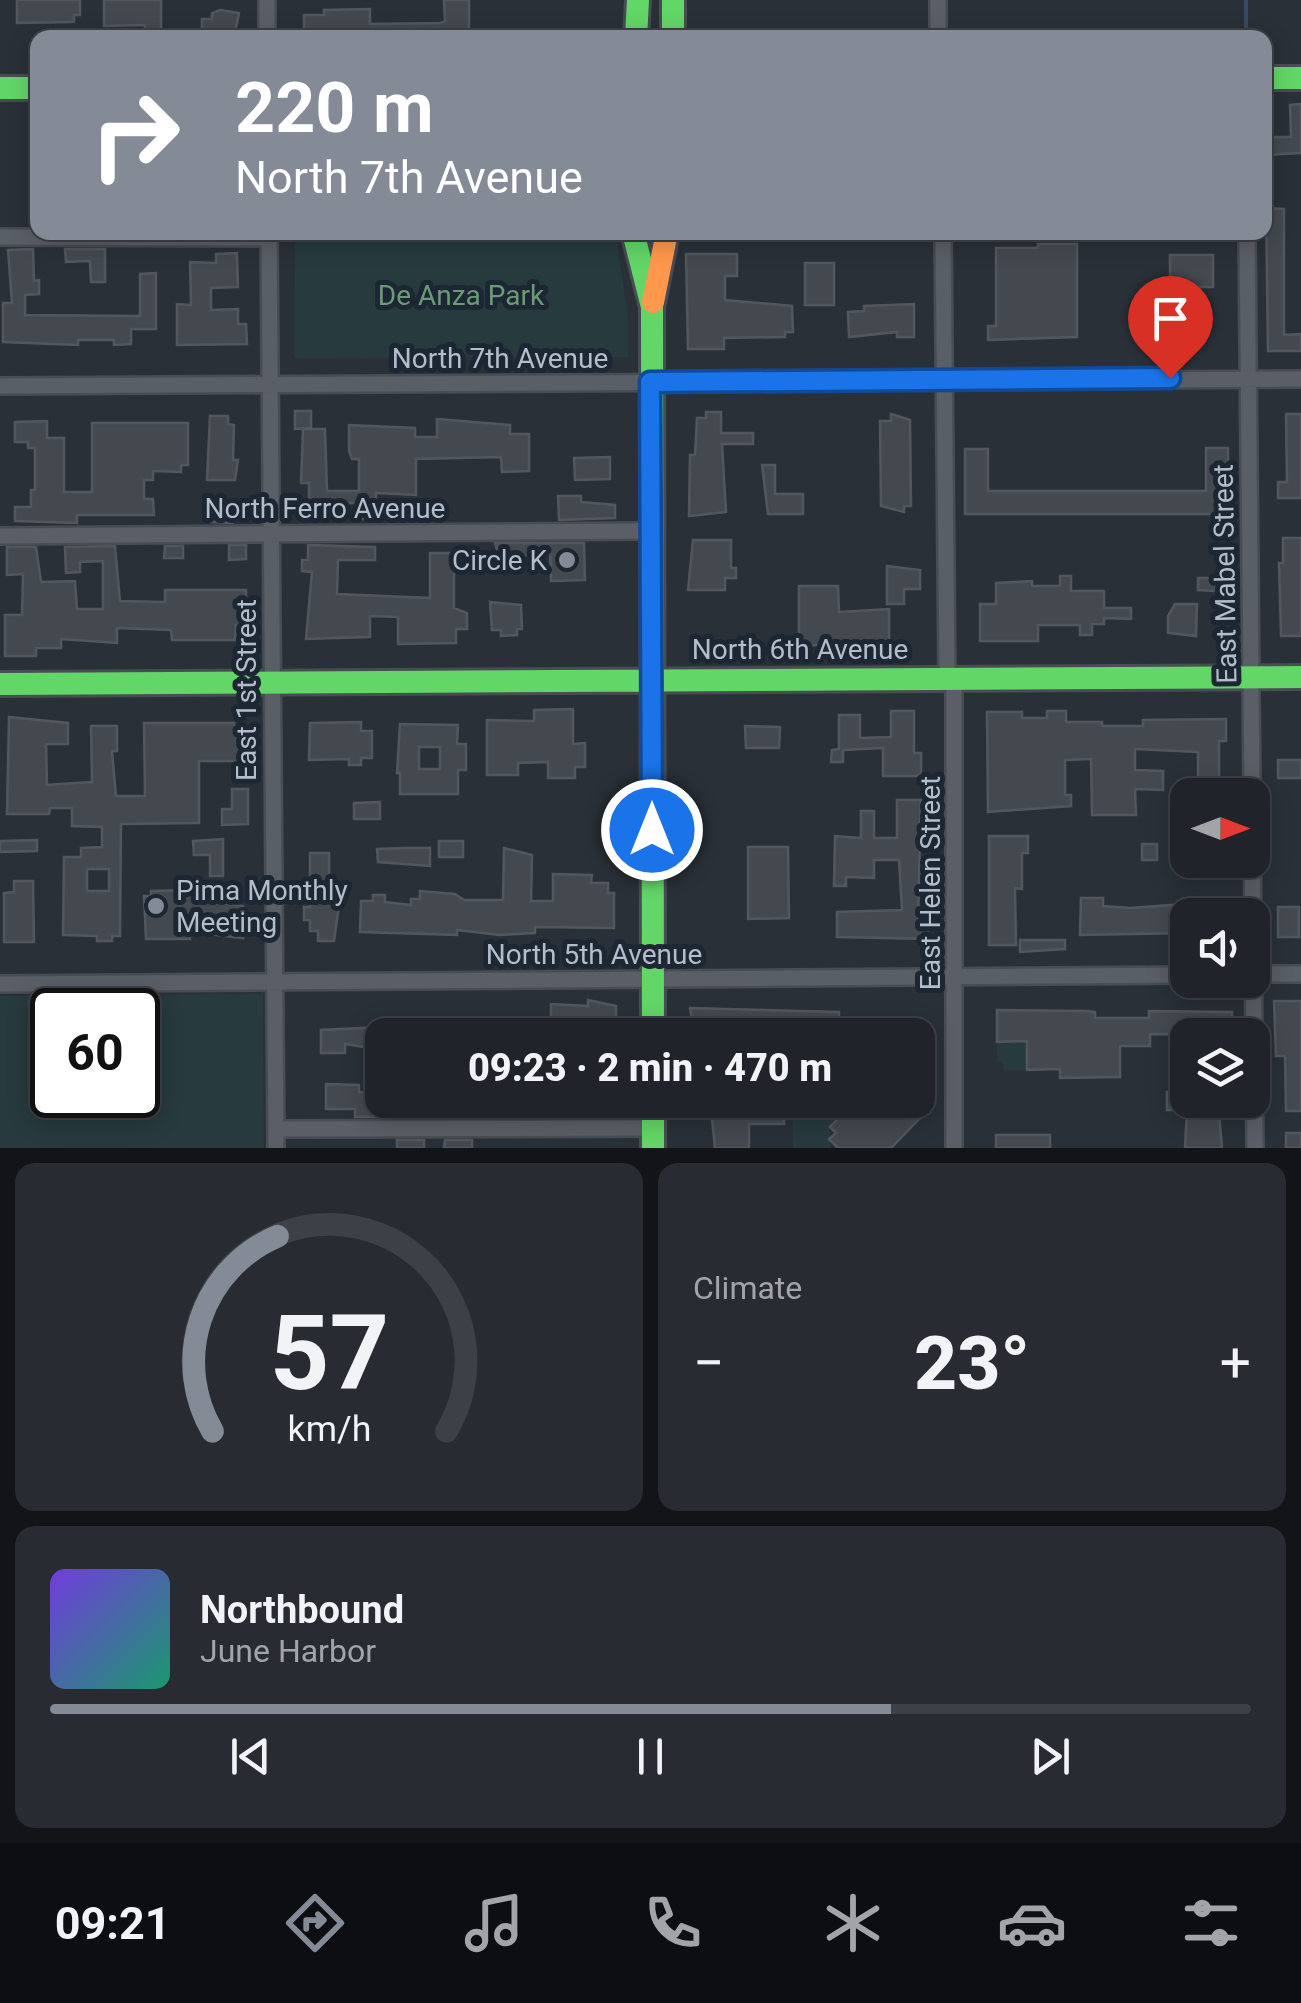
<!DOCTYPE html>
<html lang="en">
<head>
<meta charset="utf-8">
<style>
  body { margin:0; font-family:Roboto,sans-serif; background:#282c32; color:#f1f3f6; height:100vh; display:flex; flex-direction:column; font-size:38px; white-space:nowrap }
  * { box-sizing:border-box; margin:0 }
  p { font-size:32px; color:#a2a4a8 }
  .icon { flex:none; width:55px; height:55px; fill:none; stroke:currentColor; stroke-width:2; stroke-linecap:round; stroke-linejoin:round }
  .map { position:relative; height:1148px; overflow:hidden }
  .drawer { display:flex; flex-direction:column; gap:15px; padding:15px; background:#121417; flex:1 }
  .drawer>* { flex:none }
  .top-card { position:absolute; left:30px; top:30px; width:1242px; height:210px; border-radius:20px; box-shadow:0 5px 25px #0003,0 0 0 2px #3d4147; background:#848b96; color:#fff; overflow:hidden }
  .needle { width:65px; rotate:90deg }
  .tools { position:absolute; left:1170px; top:778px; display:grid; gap:20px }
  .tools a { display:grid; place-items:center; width:100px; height:100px; border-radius:20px; background:#20242a; box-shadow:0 5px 25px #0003,0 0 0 2px #3d4147; font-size:50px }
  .speed { position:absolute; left:30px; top:988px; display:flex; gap:20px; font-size:50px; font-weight:700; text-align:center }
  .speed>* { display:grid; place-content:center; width:130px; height:130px; border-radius:50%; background:#20242a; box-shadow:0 5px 25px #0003,0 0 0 2px #3d4147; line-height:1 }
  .speed .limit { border:5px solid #111; border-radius:15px; background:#fff; color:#111 }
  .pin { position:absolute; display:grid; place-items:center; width:85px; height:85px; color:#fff; margin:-102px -42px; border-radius:50% 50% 50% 0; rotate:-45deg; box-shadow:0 0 10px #0007 }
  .pin .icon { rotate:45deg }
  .me { position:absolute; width:110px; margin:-55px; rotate:0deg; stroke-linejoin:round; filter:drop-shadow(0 0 8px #0008) }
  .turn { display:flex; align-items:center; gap:35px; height:210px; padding:0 40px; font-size:45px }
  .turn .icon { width:130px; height:130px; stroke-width:2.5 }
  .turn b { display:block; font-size:70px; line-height:85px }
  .big { font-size:75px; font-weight:800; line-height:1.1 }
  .drawer .tile { flex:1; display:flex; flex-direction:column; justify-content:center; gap:15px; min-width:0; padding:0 35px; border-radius:20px; background:#282c32 }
  .drawer .dial { align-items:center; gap:0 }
  .dial svg { height:260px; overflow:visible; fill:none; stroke:#3d4147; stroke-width:7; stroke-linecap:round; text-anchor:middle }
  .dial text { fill:#f1f3f6; stroke:none }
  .song { display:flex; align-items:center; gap:30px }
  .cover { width:120px; height:120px; border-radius:15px; background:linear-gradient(135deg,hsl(260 70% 55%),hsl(160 70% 35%)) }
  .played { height:10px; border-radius:5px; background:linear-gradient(90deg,#848b96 70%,#3d4147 70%) }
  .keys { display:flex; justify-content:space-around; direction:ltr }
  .heat { display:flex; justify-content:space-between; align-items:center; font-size:55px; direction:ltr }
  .drawer .tiles { flex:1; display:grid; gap:15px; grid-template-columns:1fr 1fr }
  .tile:last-child { grid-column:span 2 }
  .trip { position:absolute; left:365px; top:1018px; width:570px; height:100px; border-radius:20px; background:#20242a; box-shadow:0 5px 25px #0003,0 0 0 2px #3d4147; font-weight:800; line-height:100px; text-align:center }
  .tab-bar { display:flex; height:160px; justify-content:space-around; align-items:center; background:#0d0e11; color:#a2a4a8 }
  .tab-bar .icon { width:70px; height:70px }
  .tab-bar .active { color:#848b96 }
  .tab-bar b { font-size:45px; color:#f1f3f6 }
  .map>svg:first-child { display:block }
</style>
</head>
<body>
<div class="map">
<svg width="1301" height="1148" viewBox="0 0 1301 1148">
  <rect width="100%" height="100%" fill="#2a3038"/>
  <path fill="#273a3e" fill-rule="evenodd" d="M295,233H616L628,318V357L294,358Z
    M263,994L264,1148H0V996ZM52,1010H138V1095H52Z
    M1027,1041V1070H1004L1003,1062L997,1061V1042Z
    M793,1100H849L830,1127V1148H793Z"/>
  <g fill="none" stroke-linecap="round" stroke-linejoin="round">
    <path stroke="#384963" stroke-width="4" d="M1246,0V38"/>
  </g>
  <path fill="#444950" stroke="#52575f" stroke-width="2.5" fill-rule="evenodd" d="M17,0H80V15H74V22L17,23Z
    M104,0H161V38H145V25L104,26Z
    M444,0H469V38H306L304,32V15H324V10L370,9V24L440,23L445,21Z
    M220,10L239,13L234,38H202V19H212V13Z
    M1301,104V153L1266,155V137H1291L1290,105Z
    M1266,208L1284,209V335L1301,334V351H1268Z
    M1038,244H1077V337L988,340V326H996V248H1038Z
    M33,249L34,281L39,280V294L25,295V315L140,316V274L156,273V329H131V344L114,345V340H78V345L3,342V303H12L8,250Z
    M65,249H105V282H91L90,261L66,262Z
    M237,253L238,287L211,288V310L238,309V324H246L247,344L177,345V304L191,305L190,262L216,263V254Z
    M686,254H737V276H725V300L792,306L793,332H785V337L724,338V349H688Z
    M1170,255H1213V287H1170Z
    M805,263H834V305H805Z
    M914,304V337H897V332L849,337L848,312L864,311V306Z
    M295,411H311V428L295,429Z
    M706,412H721V433H753V444H722L726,512L689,516L690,455H695L697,418H706Z
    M891,414L910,420L911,506H904V512L881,506L880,421H891Z
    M1286,414H1301V498H1278V482H1287Z
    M210,416H228V424L234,425L233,460H238L235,480H207Z
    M437,419L510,425V434H529V471L502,472L501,457L416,459V495L376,493V519H363V503H341V512H309V483H301L303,429H325L327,491H359V459H352L349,451V425L415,428V437H437Z
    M47,421V438H64V492H92V423H188V465H181V472L153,471V480H144V499H153L154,515H77V523L15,521V507H31V490H35V448H28V442H15V422Z
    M1206,448H1228V514H965V449H988V491H1206Z
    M610,457V479L575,480L574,458Z
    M762,465H775V494H803V514H768Z
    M558,496H581V502L615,505V518L559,520Z
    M206,500L234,501L233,523L211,522V518H206Z
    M1283,538H1301V636H1281L1279,563H1283Z
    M693,540H731V568H736V578H725V590H688Z
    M495,543H584L585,580L551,581L550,552L500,560Z
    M229,545H246V559L229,560Z
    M308,545L375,547V560H338L337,594L430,598V553H454V608L467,613V629H456V643L398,644V617L370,616V637L306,639L312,572L302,571V560H308Z
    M115,546L120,601L165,602V590H246V615L242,625H236L235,640H172L171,630L117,628V643L61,639V648H36V656H5V615H22L23,574L7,575V547H36L41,582L75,581L77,609H103V561L80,562V572L66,573L65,547Z
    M165,546H183V558H164Z
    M887,566L920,570V589H904V604H887Z
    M1060,576H1071V591H1104V608H1131V619L1104,618V624H1092V635H1080V625H1038V641H980V604H996V583L1032,581V586H1060Z
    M1198,578H1216L1215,591L1198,590Z
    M799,586H838L839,612L889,609V642L799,646Z
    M490,602L521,605L522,629H517V635L501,636V630H492Z
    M1175,604H1197L1196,636L1168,633V616Z
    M573,709V744L585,743V767H575V778H548V762L518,763V775H487V720L534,721V710Z
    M891,711H914V753H921V776H883V748L843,750V762H831L832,750L839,749V715H860V738L891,737Z
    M1047,711H1066V722H1102V726H1143V720L1226,719V741H1219V790H1198V752L1135,749V770L1163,771V790L1135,789L1136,815H1092L1091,759L1065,760V795H1071V806L988,812L987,712H1022V718H1047Z
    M9,717L68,723V744H46L47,785L92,782L91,726H117V751H112L116,796H145L144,723H234V732H243L238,761H199V823L121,824L120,936H112V941H97V936L63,935L64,857H81V848L102,847V827L72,826V808H50L49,814H7ZM87,869H109V891H87Z
    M361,722V731H372V758H361V765H349V759L309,760L310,723Z
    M400,724L458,725L457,744H466V770H458V794H400V773H397ZM419,747H440V769H419Z
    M745,726L780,727L779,748H746Z
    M1278,760H1301V778H1278Z
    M232,789H248V824L222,825V809H232Z
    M1175,791H1188V810H1175Z
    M897,800H921L918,920H928V939L837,937V912L902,910L899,860H874V878L846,877V886H834L835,836L861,838V811H874V838H897Z
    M380,802V819H354V803Z
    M989,836H1028V853H1022V889L1015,888L1016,945H989Z
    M223,839V876H210V855H194L193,841Z
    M37,840V851L0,852V841Z
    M439,841H463V857H439Z
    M1142,844H1157V860H1142Z
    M748,847H788L789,918L748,919Z
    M404,848H430V866L378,862L377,849Z
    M504,848L532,855L531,901H553V874L592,875L591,883H608V893H614V928L535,927V933L499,935L457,930V935L360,932L361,901H373V895H385V902L411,905V899H420V891L455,894L464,900H503Z
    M310,853H329V882H335V898L340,899L334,941H318V931H310V920H304V907H310Z
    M14,881H33L34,942H4V893L14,892Z
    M187,890L205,893V901L243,906V938L190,932V939H146L144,896H151V891Z
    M1081,898H1103V906L1130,908L1196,903V915H1188V933L1080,935Z
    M1278,907H1299V937H1278Z
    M1020,940H1065V949L1020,952Z
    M588,1000L616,1006V1035H551V1004L588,1006Z
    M1274,1001H1301V1111H1286L1285,1056H1276Z
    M690,1008L839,1012V1035L694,1033Z
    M997,1010L1085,1011L1095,1012V1018H1149V1011L1232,1012V1035L1150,1034V1046H1120V1077L1060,1078V1069L1027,1070V1041L997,1042Z
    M474,1019L529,1020V1035H471Z
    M405,1024L444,1025L443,1035H405Z
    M381,1027L382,1050L345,1044V1053H321V1030Z
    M326,1084L359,1085V1092L382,1093V1117H355V1109H326Z
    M1167,1092H1188V1100H1218L1222,1148H1185L1187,1110H1167Z
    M476,1100H491V1114L476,1113Z
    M710,1100H784V1124H749V1148H715Z
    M876,1100H904L921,1117L891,1148H838L829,1139L836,1133L830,1127L855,1101L865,1111Z
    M1286,1133H1301V1148H1286Z
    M996,1135H1050V1148H996Z
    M397,1140H424V1148H397Z
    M445,1140H472V1148H444Z"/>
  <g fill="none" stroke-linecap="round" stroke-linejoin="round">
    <defs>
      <path id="street" d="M267,0V38
        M938,0V38
        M269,232L276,1148
        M943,232L947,679
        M1247,232L1252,795
        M0,237L269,238
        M0,386L1301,379
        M0,536L650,531
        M954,679V1148
        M1252,823L1255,1148
        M1252,974H1301
        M0,984L1188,975
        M276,1129L653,1128"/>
      <path id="fast" d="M673,0V38
        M636,38L638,0
        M1265,78H1301
        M0,88H38
        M633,232L652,307L653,1035
        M0,684L1301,677
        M653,1100V1148"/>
      <path id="slow" d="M653,302L667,232"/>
    </defs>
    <use href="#street" stroke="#484c53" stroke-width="20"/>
    <use href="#fast" stroke="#484c53" stroke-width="28"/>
    <use href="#slow" stroke="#484c53" stroke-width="28"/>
    <use href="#street" stroke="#5a5e66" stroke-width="15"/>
    <use href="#fast" stroke="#63d668" stroke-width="22"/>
    <use href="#slow" stroke="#ff974d" stroke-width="22"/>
  </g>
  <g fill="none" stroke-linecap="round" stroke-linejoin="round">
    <defs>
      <path id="route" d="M652,830L650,382L1170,378"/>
    </defs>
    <use href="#route" stroke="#114b97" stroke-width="25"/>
    <use href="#route" stroke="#1a73e8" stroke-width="18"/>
  </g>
  <g fill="#848b96" stroke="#1d2633" stroke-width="4">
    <circle cx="567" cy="560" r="10"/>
    <circle cx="156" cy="906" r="10"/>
  </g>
  <g text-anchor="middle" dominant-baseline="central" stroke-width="10" stroke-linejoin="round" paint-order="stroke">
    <g font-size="28" fill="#6b9a76" stroke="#1d2633">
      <text x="461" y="295">De Anza Park</text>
    </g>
    <g font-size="28" fill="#b4bcc9" stroke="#1d2633">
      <text x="500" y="358">North 7th Avenue</text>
      <text x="325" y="508">North Ferro Avenue</text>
      <text transform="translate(1225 574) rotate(-91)">East Mabel Street</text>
      <text x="800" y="649">North 6th Avenue</text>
      <text transform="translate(246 690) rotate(-90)">East 1st Street</text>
      <text transform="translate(930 883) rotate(-90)">East Helen Street</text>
      <text x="594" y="954">North 5th Avenue</text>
    </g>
    <g font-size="28" fill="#b4bcc9" stroke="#1d2633" text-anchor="end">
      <text x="547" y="560">Circle K</text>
      <text x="176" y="890" text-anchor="start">Pima Monthly<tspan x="176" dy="32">Meeting</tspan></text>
    </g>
  </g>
</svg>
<div class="tools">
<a><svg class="needle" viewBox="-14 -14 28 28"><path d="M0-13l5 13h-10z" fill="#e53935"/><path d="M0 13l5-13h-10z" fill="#a2a4a8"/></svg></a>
<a><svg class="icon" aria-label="sound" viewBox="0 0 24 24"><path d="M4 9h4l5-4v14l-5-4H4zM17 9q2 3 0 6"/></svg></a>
<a><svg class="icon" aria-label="layers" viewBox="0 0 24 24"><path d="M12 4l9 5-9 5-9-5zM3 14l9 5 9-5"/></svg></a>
</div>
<div class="speed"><div class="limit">60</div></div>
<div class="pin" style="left:1170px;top:378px;background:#d93025"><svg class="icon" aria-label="arrive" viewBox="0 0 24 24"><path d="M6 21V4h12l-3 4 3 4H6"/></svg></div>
<svg class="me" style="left:652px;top:830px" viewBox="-20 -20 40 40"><circle r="17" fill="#1a73e8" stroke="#fff" stroke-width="3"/><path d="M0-11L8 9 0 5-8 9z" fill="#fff"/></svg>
<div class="trip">09:23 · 2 min · 470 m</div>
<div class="top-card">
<div class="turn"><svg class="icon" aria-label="right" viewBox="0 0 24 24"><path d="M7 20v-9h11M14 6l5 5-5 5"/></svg><div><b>220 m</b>North 7th Avenue</div></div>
</div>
</div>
<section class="drawer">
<div class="tiles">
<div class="tile dial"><svg viewBox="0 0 100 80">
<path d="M14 69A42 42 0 1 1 86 69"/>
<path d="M14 69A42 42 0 0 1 34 9" stroke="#848b96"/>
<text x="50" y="56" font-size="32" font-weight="700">57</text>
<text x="50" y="72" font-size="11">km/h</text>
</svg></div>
<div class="tile"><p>Climate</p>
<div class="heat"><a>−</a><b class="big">23°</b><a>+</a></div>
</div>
<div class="tile">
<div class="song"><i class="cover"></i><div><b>Northbound</b><p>June Harbor</p></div></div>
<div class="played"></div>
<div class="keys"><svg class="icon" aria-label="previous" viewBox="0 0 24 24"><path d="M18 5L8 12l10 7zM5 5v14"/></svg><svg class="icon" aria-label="pause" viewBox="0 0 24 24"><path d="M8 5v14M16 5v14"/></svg><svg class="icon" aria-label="next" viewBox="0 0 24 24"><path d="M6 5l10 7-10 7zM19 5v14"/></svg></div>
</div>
</div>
</section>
<nav class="tab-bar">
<b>09:21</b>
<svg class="icon active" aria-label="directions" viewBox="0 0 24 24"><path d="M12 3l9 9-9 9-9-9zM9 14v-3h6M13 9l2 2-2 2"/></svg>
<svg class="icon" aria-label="music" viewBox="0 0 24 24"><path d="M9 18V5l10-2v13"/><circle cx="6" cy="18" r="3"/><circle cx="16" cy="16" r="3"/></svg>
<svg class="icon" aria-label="phone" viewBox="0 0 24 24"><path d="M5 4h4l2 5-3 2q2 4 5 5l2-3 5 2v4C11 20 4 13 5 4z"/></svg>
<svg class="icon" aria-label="climate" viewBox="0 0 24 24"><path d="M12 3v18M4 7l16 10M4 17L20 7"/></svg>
<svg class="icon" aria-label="car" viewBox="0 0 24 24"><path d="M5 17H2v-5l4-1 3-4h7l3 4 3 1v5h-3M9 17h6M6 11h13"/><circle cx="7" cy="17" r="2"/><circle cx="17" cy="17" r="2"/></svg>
<svg class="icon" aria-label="filters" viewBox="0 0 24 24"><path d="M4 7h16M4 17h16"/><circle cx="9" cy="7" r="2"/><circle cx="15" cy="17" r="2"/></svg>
</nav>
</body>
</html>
